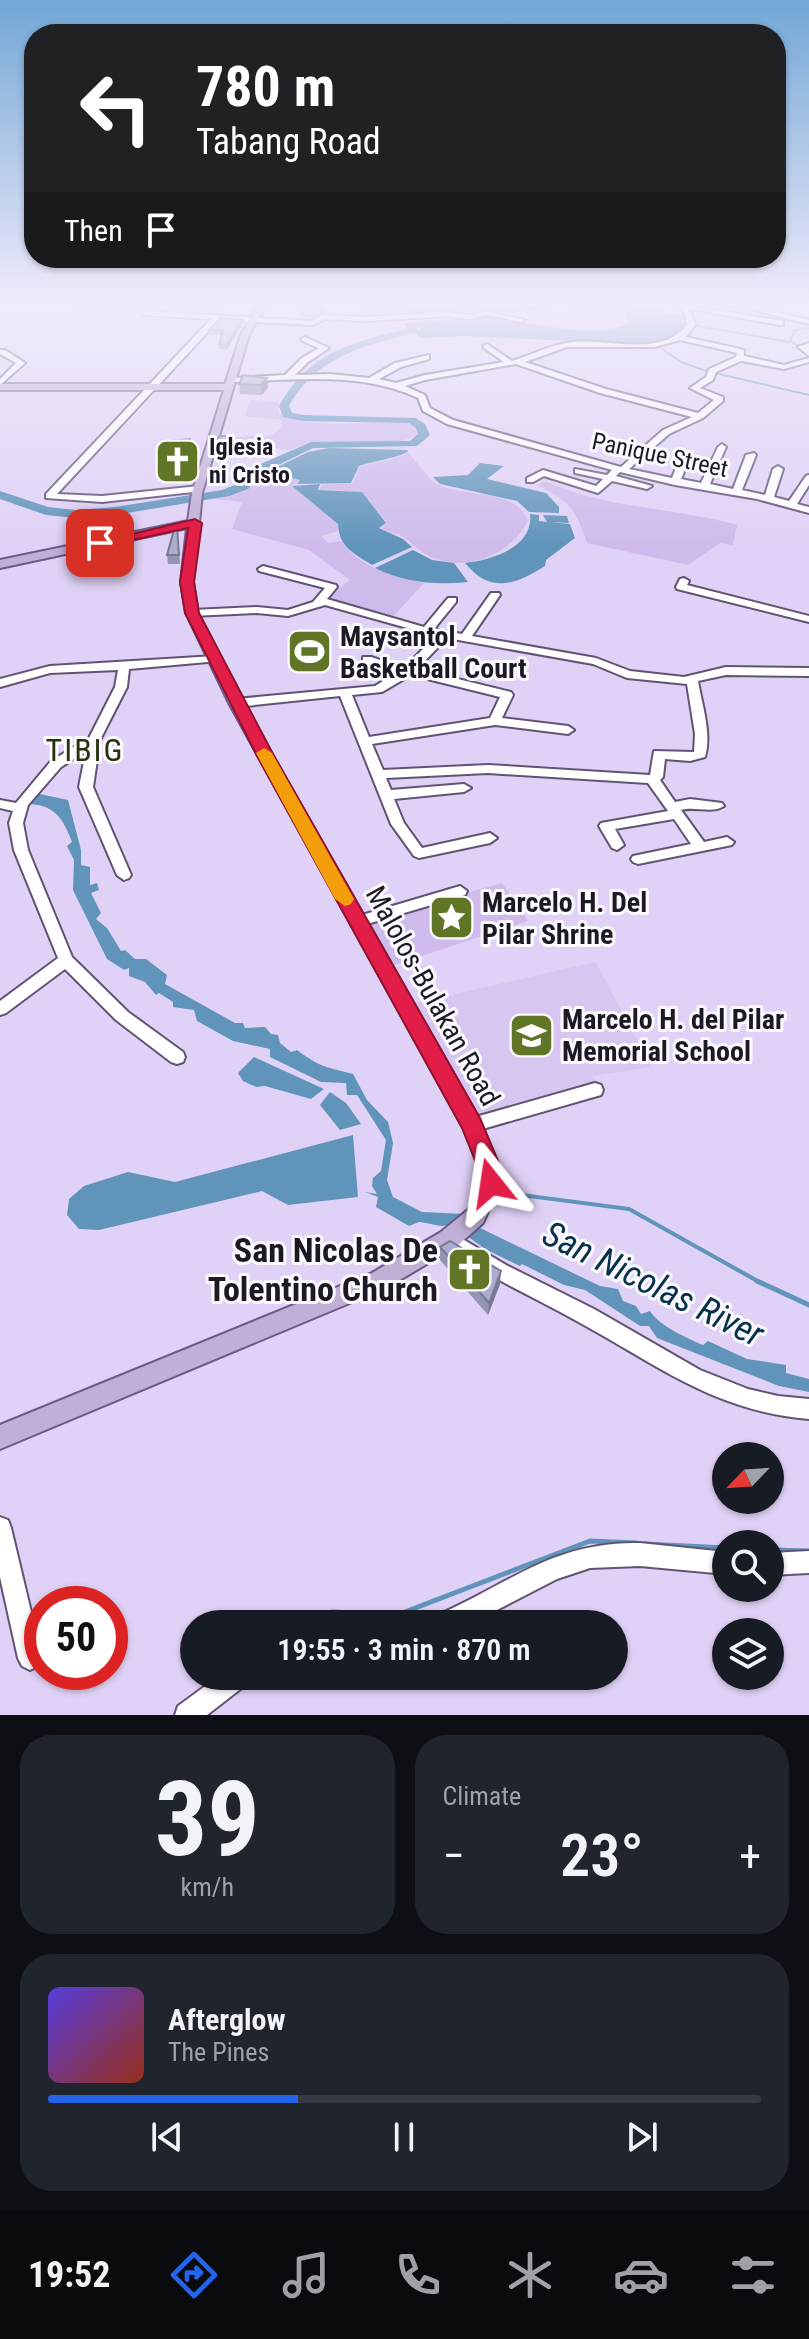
<!DOCTYPE html>
<html lang="en">
<head>
<meta charset="utf-8">
<style>
  body { margin:0; font-family:"Roboto Condensed",sans-serif; background:#20242c; color:#f1f3f6; height:100vh; display:flex; flex-direction:column; font-size:30px; white-space:nowrap }
  * { box-sizing:border-box; margin:0 }
  p { font-size:26px; color:#9ea1a6 }
  .icon { flex:none; width:44px; height:44px; fill:none; stroke:currentColor; stroke-width:2; stroke-linecap:round; stroke-linejoin:round }
  .map { position:relative; height:1715px; overflow:hidden }
  .sheet { display:flex; flex-direction:column; gap:20px; padding:20px; background:#0d0f14; flex:1 }
  .sheet>* { flex:none }
  .top-card { position:absolute; left:24px; top:24px; width:762px; height:244px; border-radius:32px; box-shadow:0 2px 6px #0004; background:#202124; color:#fff; overflow:hidden }
  .needle { width:52px; rotate:245deg }
  .buttons { position:absolute; left:712px; top:1442px; display:grid; gap:16px }
  .buttons a { display:grid; place-items:center; width:72px; height:72px; border-radius:50%; background:#171b24; box-shadow:0 2px 6px #0004; font-size:40px }
  .speed { position:absolute; left:24px; top:1586px; display:flex; gap:16px; font-size:40px; font-weight:700; text-align:center }
  .speed>* { display:grid; place-content:center; width:104px; height:104px; border-radius:50%; background:#171b24; box-shadow:0 2px 6px #0004; line-height:1 }
  .speed .limit { border:12px solid #d22; background:#fff; color:#111 }
  .pin { position:absolute; display:grid; place-items:center; width:68px; height:68px; color:#fff; margin:-34px; border-radius:16px; box-shadow:0 4px 12px #0006 }
  .me { position:absolute; width:88px; margin:-44px; rotate:345deg; stroke-linejoin:round; filter:drop-shadow(0 0 6px #0008) }
  .turn { display:flex; align-items:center; gap:28px; height:168px; padding:0 40px; font-size:36px }
  .turn .icon { width:104px; height:104px; stroke-width:2.5 }
  .turn b { display:block; font-size:56px; line-height:68px }
  .then { display:flex; align-items:center; height:76px; padding:0 40px; background:#0003; gap:16px; font-size:30px }
  .big { font-size:60px; font-weight:600; line-height:1.1 }
  .sheet .tile { flex:1; display:flex; flex-direction:column; justify-content:center; gap:12px; min-width:0; padding:0 28px; border-radius:32px; background:#20242c }
  .sheet .dial { align-items:center; gap:0 }
  .dial b { font-size:104px; line-height:1 }
  .song { display:flex; align-items:center; gap:24px }
  .cover { width:96px; height:96px; border-radius:12px; background:linear-gradient(135deg,hsl(250 70% 55%),hsl(10 70% 35%)) }
  .played { height:8px; border-radius:4px; background:linear-gradient(90deg,#2563eb 35%,#363941 35%) }
  .keys { display:flex; justify-content:space-around; direction:ltr }
  .heat { display:flex; justify-content:space-between; align-items:center; font-size:44px; direction:ltr }
  .sheet .tiles { flex:1; display:grid; gap:20px; grid-template-columns:1fr 1fr }
  .tile:last-child { grid-column:span 2 }
  .trip { position:absolute; left:180px; top:1610px; width:448px; height:80px; border-radius:40px; background:#171b24; box-shadow:0 2px 6px #0004; font-weight:600; line-height:80px; text-align:center }
  .tabs { display:flex; height:128px; justify-content:space-around; align-items:center; background:#090b0e; color:#9ea1a6 }
  .tabs .icon { width:56px; height:56px }
  .tabs .on { color:#2563eb }
  .tabs b { font-size:36px; color:#f1f3f6 }
  .map>svg:first-child { display:block }
</style>
</head>
<body>
<div class="map">
<svg width="809" height="1715" viewBox="0 0 809 1715">
  <rect width="100%" height="100%" fill="#e0d2f6"/>
  <path fill="#d6c6f0" d="M596,962L651,1067L593,1076L598,1089L477,1124L411,1004Z"/>
  <path fill="#cebbeb" d="M77,304H151L138,313L108,310L93,316L75,313L71,308Z
    M250,400L279,402V412C313,433 370,419 408,421L416,426L417,436L393,443H310L288,450L220,441L221,437L270,436L280,429L282,420L245,416Z
    M409,453C417,462 428,480 439,485C464,497 518,489 528,521C511,554 468,573 431,557C419,552 411,541 400,535C393,533 388,532 382,528L387,523L362,492L319,490L322,484L353,483L360,467C377,461 392,461 409,453Z
    M267,472L301,480L292,486L338,524V531L321,536L328,543L341,541C359,567 394,577 424,583L391,619L326,599L350,580L309,550L232,529L242,502L207,498L249,486Z
    M545,481C605,509 674,507 737,525L733,545L720,543L688,565L587,543C576,510 569,500 537,485Z
    M502,883L528,921L388,967L363,922Z"/>
  <path fill="#6194bb" d="M300,304H435L439,308L470,307L472,311L408,313L405,309Z
    M513,304H659L667,314L689,315L686,332L657,345L466,336L421,338L410,330L417,328L420,333L419,328L428,325H406C427,321 452,319 474,318C515,317 596,343 629,322L625,310L636,306L623,309L547,306C533,315 494,310 474,311L472,307Z
    M329,448L407,450L408,452C390,460 376,460 359,466L351,483L297,484L300,480L267,472L308,452Z
    M480,463L504,466L487,479L546,493L559,507V513L529,512L517,501L440,484L433,477L468,475Z
    M320,484L318,490L362,492L386,523L379,528L403,539L412,547L372,565C353,553 339,547 338,524L292,486Z
    M530,514L539,515V521L547,522L543,515L567,516L569,523L549,522L570,524L575,538L546,560L545,566C516,584 491,595 465,563C490,560 534,548 530,514Z
    M413,550L432,560L454,563L468,582C435,585 405,583 375,568Z
    M35,793L68,800L81,850V865L90,867V885L97,883L99,890L91,893L101,913L96,919L107,928L121,951L125,950L135,959H146L167,975L165,984L235,1023H243L245,1028L265,1027L271,1034L278,1035L280,1043L291,1052L297,1050C321,1068 327,1067 353,1074L367,1100L388,1122L393,1143L387,1180L393,1197L422,1212L465,1214C442,1232 444,1225 419,1222L409,1226L376,1207L378,1197L365,1192L377,1194L372,1186L373,1178L381,1171L386,1140L357,1095H347L346,1083L321,1082L270,1057V1049L233,1041L197,1021L194,1010L173,1007V1002L159,993L156,995L145,982L129,976V968L124,970L107,959L73,890L74,860L67,846L72,842C63,818 54,804 27,804Z
    M254,1057L324,1089L311,1099L265,1086L256,1087L243,1081L238,1073Z
    M330,1092L346,1103L361,1124L340,1130L320,1105Z
    M353,1135L358,1197L288,1205L262,1191L99,1230L79,1229L67,1215L69,1199L84,1186L128,1172L175,1182Z
    M478,1227L600,1286L618,1289L623,1301L636,1306L641,1314L650,1311C659,1326 687,1338 703,1345L708,1341L747,1359L786,1365V1373L809,1379V1392L779,1386L657,1338L649,1326H640L585,1290L564,1285L522,1264L520,1266L485,1249L467,1236Z"/>
  <g fill="none" stroke-linecap="round" stroke-linejoin="round">
    <path stroke="#6194bb" stroke-width="2" d="M692,325L790,342L795,330L809,328
      M792,342L800,347
      M662,349L681,362L706,371
      M715,373L809,395"/>
    <path stroke="#6194bb" stroke-width="4" d="M499,1192L629,1209L761,1283"/>
    <path stroke="#6194bb" stroke-width="5" d="M757,1281L809,1305
      M645,1544L726,1548
      M770,1550L809,1551
      M310,1624L332,1612L397,1615L590,1541L637,1543"/>
    <path fill="#6194bb" fill-rule="evenodd" d="M431,320L434,321V325L417,327L418,332C367,345 316,356 289,406L292,413L303,415L416,418L425,424L430,435L417,446L313,448L262,473L248,489L229,496L115,515L76,518L46,515L0,499V491L48,507L76,510L115,507L222,490L240,483L254,467L311,442L410,441L418,434L416,428L409,423L303,421L283,417L279,406C308,353 352,342 407,329L405,323Z"/>
    <defs>
      <path id="minor" d="M677,304L783,321V325H780L690,309L695,325L686,337L744,350V356L784,365L809,358V362L784,369L741,361L716,372L713,380L700,388L723,397V401L703,418L669,434L629,469L672,478L679,460L684,457L689,460L681,479L701,483L718,447L722,444L726,447L710,484L733,489L746,455L754,453L756,455L742,490L765,495L773,469L778,466L783,469L774,497L789,501L806,476L809,475V485L797,504L809,507V513L757,499L675,485L620,472L616,476L652,486L647,489L612,481L598,493L544,476L533,482H527V478L543,470L596,486L603,479L575,473V469L607,475L612,470L447,424L423,411L418,398C360,371 295,380 232,382L228,380L232,378L285,375L302,358L319,348L302,341L301,339L305,337L329,348L308,362L295,375L330,374L369,378L395,363L429,355V359L401,367L379,379L396,383L425,375L504,362L484,348L483,346L487,344L512,361C532,355 551,344 573,342C609,338 660,358 687,325L685,313ZM680,340L737,353L736,357L709,369L706,377L690,388L714,400L698,413L606,389L525,362L567,347H655ZM516,364L600,393L692,417L663,430L621,467L453,420L430,408L425,395L405,386L425,380Z
        M730,304H741L809,320V324Z
        M146,311L312,321L323,315L365,317L448,312L471,315L486,311L525,320L521,322L486,315L471,319L448,316L365,321L324,319L313,325L219,320L57,494L102,496L199,486L202,487V491L102,502L46,498V494L211,319L143,315L142,313Z
        M809,343V356L798,347Z
        M0,350H5L25,363L0,385V379L16,363L0,354Z
        M263,566L336,585L337,587L327,599L424,627L448,598H456V602L434,629L462,634L491,593H499L500,595L472,636L596,658L630,671L684,677L726,667L809,668V676L726,675L698,681C702,705 712,734 705,757L690,761L665,759L663,777L660,780L675,802L690,799L722,803L724,806C713,814 694,806 681,810L704,842L727,837L734,842L732,845L638,864L633,862L631,859L633,856L691,844L674,819L615,829L624,845L617,850L612,848L599,826L601,823L668,811L648,783L488,773L386,778L391,790L464,784L471,788L464,792L394,799L404,823L422,848L490,833L497,838L490,843L419,858L414,856L391,824L340,696L236,707L230,703L236,699L375,686L396,673L363,661V657H371L404,668L436,636L325,605L288,616L257,613L192,616L186,613L192,610L257,607L288,610L313,602L325,588L259,571L258,569ZM447,638L593,664L627,678L687,684L695,734L694,752L654,751L650,775L488,765L383,770L372,744L495,725L568,734L574,730L568,726L502,718L513,695L511,692L417,669ZM411,675L500,697L490,718L369,737L352,695L382,692Z
        M684,578L689,581L687,585L809,616V622L677,589L676,587L680,579Z
        M215,656L219,657V661L129,669L127,687L100,740L93,787L131,875L129,878L124,880L117,875L79,787L86,751L61,767L28,805L23,823L28,850L72,957L128,1012L183,1052L185,1057L183,1062L177,1064L171,1062L116,1020L65,969L6,1013L0,1015V1001L58,958L14,850L9,823L13,811L0,808V800L16,803L51,761L89,738L115,687L118,670L50,673L0,687V679L50,666Z
        M460,886L467,891L465,895L357,927L352,926L350,922L352,918Z
        M595,1083L601,1085L603,1090L601,1095L472,1132L466,1130L463,1125L466,1120L472,1118Z
        M449,1231L506,1265L594,1309L700,1370L748,1389L778,1396L809,1399V1419C716,1411 662,1368 584,1325C542,1301 499,1282 459,1257L442,1245L440,1239L442,1233Z
        M0,1517L8,1520L11,1528L42,1658L38,1666L30,1670L22,1666L18,1658L0,1577Z
        M640,1543L726,1552V1574L640,1566L590,1568L557,1579L470,1624H431L435,1616C510,1584 553,1541 640,1543Z
        M809,1551V1573L770,1575V1553Z
        M219,1676H251L247,1684L207,1715H175L178,1706Z"/>
      <path id="major" d="M258,304H266L249,335L202,493L193,582L198,613L243,703L479,1119L502,1173L501,1183L483,1223L457,1246L388,1287L0,1449V1425L372,1273L441,1232L469,1209L481,1183L482,1173L463,1127L229,703L186,613L181,582L187,528L0,568V560L188,521L192,493L224,390H0V384H225L241,335Z"/>
    </defs>
    <use href="#minor" stroke="#615473" stroke-width="4"/>
    <use href="#major" stroke="#6c5986" stroke-width="4"/>
    <use href="#minor" fill="#fff" fill-rule="evenodd"/>
    <use href="#major" fill="#c0b0d6" fill-rule="evenodd"/>
  </g>
  <path fill="#9395b3" d="M173,304H229L223,310H174Z
    M300,304H324V311L311,318L301,317Z
    M243,320V324L227,349H219V344L222,335H209V330Z
    M267,378L268,387L262,395L240,394L239,384Z
    M217,443H229L228,451H218Z
    M191,444V463L170,465L169,459Z
    M177,526L180,564H168L167,555Z
    M440,1247L500,1284L488,1315L440,1260Z"/>
  <path fill="#787992" d="M312,304H324V311L311,318V305Z
    M243,320V324L227,349L226,345Z
    M267,378L268,387L262,395L261,385Z
    M501,1271L500,1284L488,1315L489,1303Z"/>
  <path fill="#abadd0" stroke="#787992" stroke-width="2" d="M220,318L243,320L226,345L219,344L223,330H209Z
    M243,375L267,378L261,385L239,384Z
    M219,436H228L227,443H217Z
    M190,439L191,458L169,459L170,441Z
    M175,526H177L179,555H167Z
    M450,1241L501,1271L489,1303L440,1247Z"/>
  <linearGradient id="sky" x2="0" y2="1"><stop stop-color="#72a7d6"/><stop offset="0.56" stop-color="#f1ebfb"/><stop offset="1" stop-color="#f1ebfb" stop-opacity="0"/></linearGradient>
  <rect width="809" height="544" fill="url(#sky)"/>
  <path fill="#e11d48" stroke="#92132f" stroke-width="2" d="M195,519L202,523L194,582L199,613L274,756L480,1118L503,1173L499,1191L491,1194L483,1191L480,1173L462,1128L257,756L185,613L180,582L188,528L100,547L94,543Z"/>
  <path fill="#f59e0b" d="M264,748L272,753L354,899L351,904L345,906L335,899L256,753Z"/>
  <defs>
    <symbol id="church-square" viewBox="-11 -11 22 22"><rect x="-9" y="-9" width="18" height="18" rx="4" fill="#607626" stroke="#fbfafe"/><path d="M-1.2-6h2.4v3.5h3.3v2.4h-3.3V6h-2.4V-.1h-3.3v-2.4h3.3Z" fill="#fff"/></symbol>
    <symbol id="stadium-square" viewBox="-11 -11 22 22"><rect x="-9" y="-9" width="18" height="18" rx="4" fill="#607626" stroke="#fbfafe"/><path d="M0-5a6.5 5 0 1 0 0 10a6.5 5 0 1 0 0-10ZM-3.5-1.8h7v3.6h-7Z" fill="#fff"/></symbol>
    <symbol id="sight-square" viewBox="-11 -11 22 22"><rect x="-9" y="-9" width="18" height="18" rx="4" fill="#607626" stroke="#fbfafe"/><path d="M0-6L1.8-2.2L6-1.7L2.9 1.2L3.7 5.4L0 3.3L-3.7 5.4L-2.9 1.2L-6-1.7L-1.8-2.2Z" fill="#fff"/></symbol>
    <symbol id="school-square" viewBox="-11 -11 22 22"><rect x="-9" y="-9" width="18" height="18" rx="4" fill="#607626" stroke="#fbfafe"/><path d="M0-5L7-2L0 1L-7-2ZM-4 1L0 2.5L4 1V4Q0 6-4 4Z" fill="#fff"/></symbol>
  </defs>
  <g fill-rule="evenodd">
    <use href="#church-square" x="152" y="436" width="51" height="51"/>
    <use href="#stadium-square" x="284" y="626" width="51" height="51"/>
    <use href="#sight-square" x="426" y="892" width="51" height="51"/>
    <use href="#school-square" x="506" y="1010" width="51" height="51"/>
    <use href="#church-square" x="444" y="1244" width="51" height="51"/>
  </g>
  <g text-anchor="middle" dominant-baseline="central" stroke-width="6" stroke-linejoin="round" paint-order="stroke">
    <g font-size="24" font-weight="bold" fill="#1d1824" stroke="#fbfafe" text-anchor="start">
      <text x="209" y="447">Iglesia<tspan x="209" dy="28">ni Cristo</tspan></text>
    </g>
    <g font-size="24" fill="#1d1824" stroke="#fbfafe">
      <text transform="translate(660 455) rotate(12)">Panique Street</text>
    </g>
    <g font-size="28" font-weight="bold" fill="#1d1824" stroke="#fbfafe" text-anchor="start">
      <text x="340" y="636">Maysantol<tspan x="340" dy="32">Basketball Court</tspan></text>
      <text x="482" y="902">Marcelo H. Del<tspan x="482" dy="32">Pilar Shrine</tspan></text>
      <text x="562" y="1019">Marcelo H. del Pilar<tspan x="562" dy="32">Memorial School</tspan></text>
    </g>
    <g font-size="28" fill="#1d1824" stroke="#fbfafe">
      <text transform="translate(433 996) rotate(61)">Malolos-Bulakan Road</text>
    </g>
    <g font-size="32" letter-spacing="2" fill="#28330d" stroke="#fbfafe">
      <text x="85" y="750">TIBIG</text>
    </g>
    <g font-size="34" font-weight="bold" fill="#1d1824" stroke="#fbfafe" text-anchor="end">
      <text x="438" y="1250">San Nicolas De<tspan x="438" dy="39">Tolentino Church</tspan></text>
    </g>
    <g font-size="36" font-style="italic" fill="#07314c" stroke="#fbfafe">
      <text transform="translate(653 1284) rotate(26)">San Nicolas River</text>
    </g>
  </g>
</svg>
<div class="buttons">
<a><svg class="needle" viewBox="-14 -14 28 28"><path d="M0-13l5 13h-10z" fill="#e53935"/><path d="M0 13l5-13h-10z" fill="#9ea1a6"/></svg></a>
<a><svg class="icon" aria-label="search" viewBox="0 0 24 24"><circle cx="10" cy="10" r="6"/><path d="M15 15l6 6"/></svg></a>
<a><svg class="icon" aria-label="layers" viewBox="0 0 24 24"><path d="M12 4l9 5-9 5-9-5zM3 14l9 5 9-5"/></svg></a>
</div>
<div class="speed"><div class="limit">50</div></div>
<div class="pin" style="left:100px;top:543px;background:#d93025"><svg class="icon" aria-label="arrive" viewBox="0 0 24 24"><path d="M6 21V4h12l-3 4 3 4H6"/></svg></div>
<svg class="me" style="left:491px;top:1183px" viewBox="-20 -20 40 40"><path d="M0-17L14 15 0 8-14 15z" fill="#e11d48" stroke="#fff" stroke-width="4"/></svg>
<div class="trip">19:55 · 3 min · 870 m</div>
<div class="top-card">
<div class="turn"><svg class="icon" aria-label="left" viewBox="0 0 24 24"><path d="M17 20v-9H6M10 6l-5 5 5 5"/></svg><div><b>780 m</b>Tabang Road</div></div>
<div class="then">Then<svg class="icon" aria-label="arrive" viewBox="0 0 24 24"><path d="M6 21V4h12l-3 4 3 4H6"/></svg></div>
</div>
</div>
<section class="sheet">
<div class="tiles">
<div class="tile dial"><b>39</b><p>km/h</p></div>
<div class="tile"><p>Climate</p>
<div class="heat"><a>−</a><b class="big">23°</b><a>+</a></div>
</div>
<div class="tile">
<div class="song"><i class="cover"></i><div><b>Afterglow</b><p>The Pines</p></div></div>
<div class="played"></div>
<div class="keys"><svg class="icon" aria-label="previous" viewBox="0 0 24 24"><path d="M18 5L8 12l10 7zM5 5v14"/></svg><svg class="icon" aria-label="pause" viewBox="0 0 24 24"><path d="M8 5v14M16 5v14"/></svg><svg class="icon" aria-label="next" viewBox="0 0 24 24"><path d="M6 5l10 7-10 7zM19 5v14"/></svg></div>
</div>
</div>
</section>
<nav class="tabs">
<b>19:52</b>
<svg class="icon on" aria-label="directions" viewBox="0 0 24 24"><path d="M12 3l9 9-9 9-9-9zM9 14v-3h6M13 9l2 2-2 2"/></svg>
<svg class="icon" aria-label="music" viewBox="0 0 24 24"><path d="M9 18V5l10-2v13"/><circle cx="6" cy="18" r="3"/><circle cx="16" cy="16" r="3"/></svg>
<svg class="icon" aria-label="phone" viewBox="0 0 24 24"><path d="M5 4h4l2 5-3 2q2 4 5 5l2-3 5 2v4C11 20 4 13 5 4z"/></svg>
<svg class="icon" aria-label="climate" viewBox="0 0 24 24"><path d="M12 3v18M4 7l16 10M4 17L20 7"/></svg>
<svg class="icon" aria-label="car" viewBox="0 0 24 24"><path d="M5 17H2v-5l4-1 3-4h7l3 4 3 1v5h-3M9 17h6M6 11h13"/><circle cx="7" cy="17" r="2"/><circle cx="17" cy="17" r="2"/></svg>
<svg class="icon" aria-label="filters" viewBox="0 0 24 24"><path d="M4 7h16M4 17h16"/><circle cx="9" cy="7" r="2"/><circle cx="15" cy="17" r="2"/></svg>
</nav>
</body>
</html>
